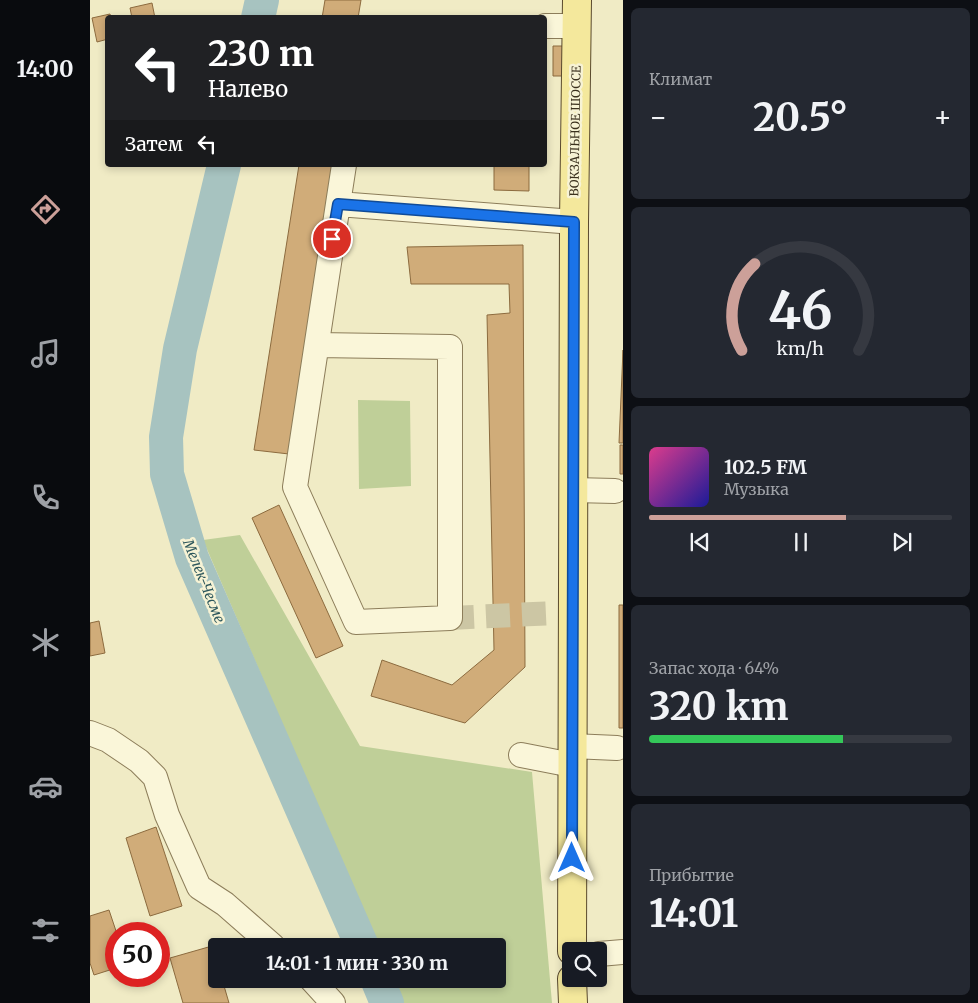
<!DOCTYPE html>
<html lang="ru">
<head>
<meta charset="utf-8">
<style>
  body { margin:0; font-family:Merriweather,serif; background:#242831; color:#f1f3f6; height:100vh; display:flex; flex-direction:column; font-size:19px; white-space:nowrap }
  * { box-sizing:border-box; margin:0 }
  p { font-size:16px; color:#9ea1a6 }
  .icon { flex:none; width:28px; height:28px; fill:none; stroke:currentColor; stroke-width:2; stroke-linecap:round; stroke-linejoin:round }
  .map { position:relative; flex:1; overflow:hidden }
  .side { display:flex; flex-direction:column; gap:8px; padding:8px; background:#0d0f14; width:355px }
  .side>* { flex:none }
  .banner { position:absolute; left:15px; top:15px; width:442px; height:152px; border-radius:5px; box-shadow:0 2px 8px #0003; background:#202124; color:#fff; overflow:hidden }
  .fabs { position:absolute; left:472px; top:942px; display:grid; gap:10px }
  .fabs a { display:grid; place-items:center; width:45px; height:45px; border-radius:5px; background:#171b24; box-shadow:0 2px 8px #0003; font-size:25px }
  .speed { position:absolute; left:15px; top:922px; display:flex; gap:10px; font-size:25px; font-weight:700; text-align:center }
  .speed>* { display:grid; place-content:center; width:65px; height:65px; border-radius:50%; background:#171b24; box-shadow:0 2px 8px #0003; line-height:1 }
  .speed .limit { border:8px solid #d22; background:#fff; color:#111 }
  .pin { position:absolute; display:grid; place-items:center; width:42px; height:42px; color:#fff; margin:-21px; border:2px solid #fff; border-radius:50%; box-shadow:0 1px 5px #0007 }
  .me { position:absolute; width:55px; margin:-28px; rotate:0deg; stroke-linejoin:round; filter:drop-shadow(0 0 4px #0008) }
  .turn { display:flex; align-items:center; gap:18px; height:105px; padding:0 20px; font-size:22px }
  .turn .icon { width:65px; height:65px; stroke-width:2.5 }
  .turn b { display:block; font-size:35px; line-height:42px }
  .then { display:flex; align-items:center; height:48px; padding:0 20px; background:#0003; gap:10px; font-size:19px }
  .big { font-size:38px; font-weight:700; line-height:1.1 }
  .side .widget { flex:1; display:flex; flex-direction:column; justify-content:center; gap:8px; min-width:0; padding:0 18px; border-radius:8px; background:#242831 }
  .side .dial { align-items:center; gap:0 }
  .dial svg { height:130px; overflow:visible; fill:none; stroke:#363941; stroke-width:7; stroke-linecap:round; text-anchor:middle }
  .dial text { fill:#f1f3f6; stroke:none }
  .song { display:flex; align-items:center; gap:15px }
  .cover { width:60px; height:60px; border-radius:8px; background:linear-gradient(135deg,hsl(330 70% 55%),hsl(240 70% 35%)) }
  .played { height:5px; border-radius:2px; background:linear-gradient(90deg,#cca099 65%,#363941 65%) }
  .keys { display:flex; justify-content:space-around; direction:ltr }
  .heat { display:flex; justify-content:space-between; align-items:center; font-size:28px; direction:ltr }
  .charge { height:8px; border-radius:4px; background:linear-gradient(90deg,#34c759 64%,#363941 0) }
  .trip { position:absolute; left:118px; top:938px; width:298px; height:50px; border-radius:5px; background:#171b24; box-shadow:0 2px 8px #0003; font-weight:700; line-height:50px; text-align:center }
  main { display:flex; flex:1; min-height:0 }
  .dock { display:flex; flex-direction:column; width:90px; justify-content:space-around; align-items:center; background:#090b0e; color:#9ea1a6 }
  .dock .icon { width:35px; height:35px }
  .dock .active { color:#cca099 }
  .dock b { font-size:22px; color:#f1f3f6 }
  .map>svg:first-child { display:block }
</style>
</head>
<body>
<main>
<nav class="dock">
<b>14:00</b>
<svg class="icon active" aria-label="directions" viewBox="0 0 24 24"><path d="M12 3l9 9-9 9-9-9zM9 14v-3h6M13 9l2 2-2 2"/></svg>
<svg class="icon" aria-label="music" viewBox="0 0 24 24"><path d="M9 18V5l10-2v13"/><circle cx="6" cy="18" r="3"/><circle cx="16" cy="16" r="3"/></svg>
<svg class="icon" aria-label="phone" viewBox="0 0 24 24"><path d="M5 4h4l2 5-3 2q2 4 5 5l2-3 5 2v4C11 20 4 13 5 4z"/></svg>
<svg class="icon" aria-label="climate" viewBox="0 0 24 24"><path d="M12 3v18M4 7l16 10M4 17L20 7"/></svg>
<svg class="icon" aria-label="car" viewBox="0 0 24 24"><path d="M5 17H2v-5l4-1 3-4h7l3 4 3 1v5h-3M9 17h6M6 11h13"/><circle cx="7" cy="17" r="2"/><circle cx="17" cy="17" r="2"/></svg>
<svg class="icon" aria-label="filters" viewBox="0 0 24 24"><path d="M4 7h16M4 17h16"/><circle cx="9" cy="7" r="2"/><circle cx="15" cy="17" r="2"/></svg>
</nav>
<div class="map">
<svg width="533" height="1003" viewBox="0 0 533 1003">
  <rect width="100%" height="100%" fill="#f0ebc5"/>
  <path fill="#bfcf98" d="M268,400L320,401L321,486L269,489Z
    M150,535L270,746L442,772L462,1003H312L301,979H406V946H288L113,540Z"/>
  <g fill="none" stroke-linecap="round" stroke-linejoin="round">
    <path stroke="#a7c3c0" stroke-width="34" d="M168,18L172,0
      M134,165L90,349L76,437L77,474L102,558L272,946
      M287,979L297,1003"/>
  </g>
  <path fill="#d0ac79" stroke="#8c6b3f" d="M235,0H271L268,18H232Z
    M62,3L65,18H42L40,8Z
    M20,14L21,18H18V39L7,42L2,18Z
    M463,46H481V76H463Z
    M209,165H244L199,454L164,450Z
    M404,165H439V191L404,190Z
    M433,245L435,667L375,723L281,696L292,660L362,685L404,650L397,315L420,313L419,284H321L317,247Z
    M533,350V443H529Z
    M530,445H533V474H530Z
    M189,505L253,646L226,658L162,518Z
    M529,605H533V728H529Z
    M9,621L15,653L0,656V623Z
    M66,827L92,906L60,916L36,838Z
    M19,910L27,934L26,968L4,975L0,963V916Z
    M122,946L126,960V979H132L139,1003H93L80,958Z"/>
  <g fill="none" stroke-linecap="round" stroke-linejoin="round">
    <path stroke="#ccc6a4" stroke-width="24" stroke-dasharray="24 12" stroke-linecap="butt" d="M360,618L466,613"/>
    <defs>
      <path id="minor" d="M455,26H486
        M248,204L484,222
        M227,345L360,347V618L266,622L205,487L248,204L254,165
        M483,490L525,491
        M0,733L18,740L49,761L65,777L77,815L109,887L135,904L183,946
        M482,746L527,748
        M431,755L482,765
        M509,954L533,952
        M221,979L243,1003"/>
      <path id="major" d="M482,951L484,222L487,0
        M482,979L483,1003"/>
    </defs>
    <use href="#minor" stroke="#8c7d5a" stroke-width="26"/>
    <use href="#major" stroke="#5a4a2e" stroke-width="30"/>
    <use href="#minor" stroke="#faf6d9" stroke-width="24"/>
    <use href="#major" stroke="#f4e89c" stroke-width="28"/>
  </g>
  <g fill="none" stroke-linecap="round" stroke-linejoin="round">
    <defs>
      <path id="route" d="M242,239L248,204L484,222L482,858"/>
    </defs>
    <use href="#route" stroke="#114b97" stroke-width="12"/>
    <use href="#route" stroke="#1a73e8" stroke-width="9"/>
  </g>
  <g text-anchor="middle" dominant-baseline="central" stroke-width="5" stroke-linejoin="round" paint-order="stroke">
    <g font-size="12" fill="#3b311e" stroke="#f7f3d5">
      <text transform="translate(485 131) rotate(-89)">ВОКЗАЛЬНОЕ ШОССЕ</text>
    </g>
    <g font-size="14" font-style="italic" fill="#2d575c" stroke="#f7f3d5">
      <text transform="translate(114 581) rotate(68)">Мелек-Чесме</text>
    </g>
  </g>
</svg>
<div class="fabs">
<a><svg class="icon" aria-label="search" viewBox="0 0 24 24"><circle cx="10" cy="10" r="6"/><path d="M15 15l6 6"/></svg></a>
</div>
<div class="speed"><div class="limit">50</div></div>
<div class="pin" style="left:242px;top:239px;background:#d93025"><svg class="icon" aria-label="arrive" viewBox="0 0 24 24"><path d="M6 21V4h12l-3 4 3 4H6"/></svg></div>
<svg class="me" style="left:482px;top:858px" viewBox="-20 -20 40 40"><path d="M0-17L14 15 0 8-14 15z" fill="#1a73e8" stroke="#fff" stroke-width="4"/></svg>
<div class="trip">14:01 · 1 мин · 330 m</div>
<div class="banner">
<div class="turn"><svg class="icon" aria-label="left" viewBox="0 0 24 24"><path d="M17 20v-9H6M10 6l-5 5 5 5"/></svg><div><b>230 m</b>Налево</div></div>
<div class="then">Затем<svg class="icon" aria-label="left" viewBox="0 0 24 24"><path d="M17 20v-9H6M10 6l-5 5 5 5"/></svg></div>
</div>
</div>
<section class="side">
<div class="widget"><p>Климат</p>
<div class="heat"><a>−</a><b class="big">20.5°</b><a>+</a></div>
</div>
<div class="widget dial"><svg viewBox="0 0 100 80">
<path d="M14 69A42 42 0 1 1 86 69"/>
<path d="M14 69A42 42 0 0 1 22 16" stroke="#cca099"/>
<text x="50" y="56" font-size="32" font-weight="700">46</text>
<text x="50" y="72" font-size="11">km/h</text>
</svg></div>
<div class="widget">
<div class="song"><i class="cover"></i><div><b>102.5 FM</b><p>Музыка</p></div></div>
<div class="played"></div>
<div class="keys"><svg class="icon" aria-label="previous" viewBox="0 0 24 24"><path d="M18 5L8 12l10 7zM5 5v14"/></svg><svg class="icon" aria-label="pause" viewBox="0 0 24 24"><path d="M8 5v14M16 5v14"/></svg><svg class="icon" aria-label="next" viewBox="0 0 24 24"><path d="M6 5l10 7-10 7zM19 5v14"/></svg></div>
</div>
<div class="widget"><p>Запас хода · 64%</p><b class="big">320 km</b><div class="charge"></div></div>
<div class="widget"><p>Прибытие</p><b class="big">14:01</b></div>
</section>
</main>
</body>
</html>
